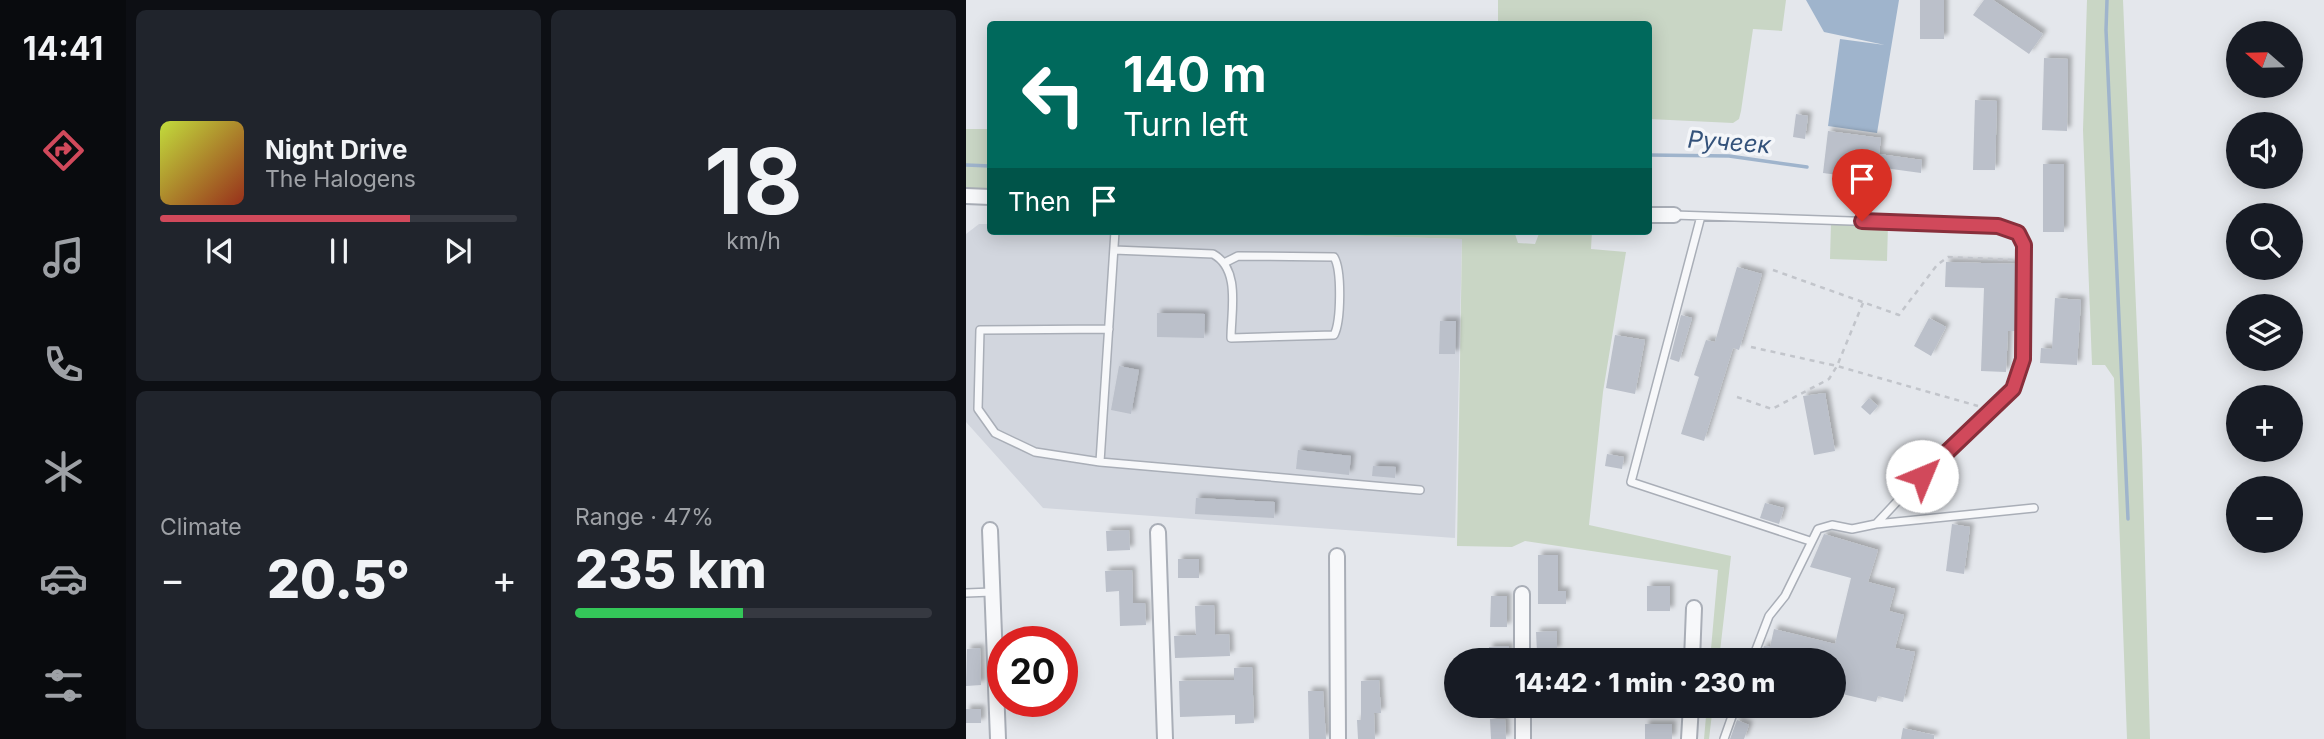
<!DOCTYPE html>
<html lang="en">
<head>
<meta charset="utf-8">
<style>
  body { margin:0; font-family:Inter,sans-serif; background:#20242c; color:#f1f3f6; height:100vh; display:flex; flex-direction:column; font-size:26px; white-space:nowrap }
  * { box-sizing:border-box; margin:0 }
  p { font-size:23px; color:#9ea1a6 }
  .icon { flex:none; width:38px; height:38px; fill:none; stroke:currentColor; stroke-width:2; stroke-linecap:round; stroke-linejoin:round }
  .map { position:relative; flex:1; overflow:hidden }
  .sheet { display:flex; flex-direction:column; gap:10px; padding:10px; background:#0d0f14; width:840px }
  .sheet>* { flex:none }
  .guide { position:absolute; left:21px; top:21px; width:665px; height:214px; border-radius:7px; box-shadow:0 4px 18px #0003; background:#00695c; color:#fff; overflow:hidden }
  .needle { width:46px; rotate:290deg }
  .fabs { position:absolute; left:1260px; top:21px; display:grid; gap:14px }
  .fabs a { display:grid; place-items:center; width:77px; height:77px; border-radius:50%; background:#171b24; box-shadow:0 4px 18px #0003; font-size:35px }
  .speed { position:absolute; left:21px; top:626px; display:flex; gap:14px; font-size:35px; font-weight:700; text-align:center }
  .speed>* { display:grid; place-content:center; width:91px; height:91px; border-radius:50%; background:#171b24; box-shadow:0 4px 18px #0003; line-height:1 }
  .speed .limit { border:10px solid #d22; background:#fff; color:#111 }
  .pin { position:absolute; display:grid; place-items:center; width:60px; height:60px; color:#fff; margin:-72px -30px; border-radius:50% 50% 50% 0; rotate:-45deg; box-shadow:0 0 7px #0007 }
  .pin .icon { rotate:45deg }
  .me { position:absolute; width:77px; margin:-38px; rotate:45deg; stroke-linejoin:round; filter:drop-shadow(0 0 5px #0008) }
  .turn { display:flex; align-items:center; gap:24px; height:147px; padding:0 21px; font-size:32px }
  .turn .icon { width:91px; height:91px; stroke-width:2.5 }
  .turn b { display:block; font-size:49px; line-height:60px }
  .then { display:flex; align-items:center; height:66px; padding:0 21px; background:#0003; gap:14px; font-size:26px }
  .big { font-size:52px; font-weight:800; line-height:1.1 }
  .sheet .tile { flex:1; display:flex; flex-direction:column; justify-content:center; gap:10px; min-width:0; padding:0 24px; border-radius:10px; background:#20242c }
  .sheet .dial { align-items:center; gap:0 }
  .dial b { font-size:91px; line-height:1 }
  .song { display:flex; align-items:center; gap:21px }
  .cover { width:84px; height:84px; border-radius:10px; background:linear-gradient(135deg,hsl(70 70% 55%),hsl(10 70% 35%)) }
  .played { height:7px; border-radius:4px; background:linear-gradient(90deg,#d1495b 70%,#363941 70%) }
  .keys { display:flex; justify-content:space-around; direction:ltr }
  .heat { display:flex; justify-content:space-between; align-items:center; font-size:38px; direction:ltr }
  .charge { height:10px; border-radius:5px; background:linear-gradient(90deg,#34c759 47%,#363941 0) }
  .sheet .tiles { flex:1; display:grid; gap:10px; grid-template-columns:repeat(2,1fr) }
  .trip { position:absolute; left:478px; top:648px; width:402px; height:70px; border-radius:35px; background:#171b24; box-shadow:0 4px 18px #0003; font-weight:800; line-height:70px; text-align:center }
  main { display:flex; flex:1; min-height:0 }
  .menu { display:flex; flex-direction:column; width:126px; justify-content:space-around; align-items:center; background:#090b0e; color:#9ea1a6 }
  .menu .icon { width:49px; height:49px }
  .menu .selected { color:#d1495b }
  .menu b { font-size:32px; color:#f1f3f6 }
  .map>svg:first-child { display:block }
</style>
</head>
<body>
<main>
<nav class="menu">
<b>14:41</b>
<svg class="icon selected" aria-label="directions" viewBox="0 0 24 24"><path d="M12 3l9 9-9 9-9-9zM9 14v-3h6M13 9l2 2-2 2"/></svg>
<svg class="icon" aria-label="music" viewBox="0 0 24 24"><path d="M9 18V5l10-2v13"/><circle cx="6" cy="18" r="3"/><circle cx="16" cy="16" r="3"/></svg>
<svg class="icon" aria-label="phone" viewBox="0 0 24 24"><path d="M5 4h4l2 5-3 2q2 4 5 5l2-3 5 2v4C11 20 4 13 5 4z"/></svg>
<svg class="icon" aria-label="climate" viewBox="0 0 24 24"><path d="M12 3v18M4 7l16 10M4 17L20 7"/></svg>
<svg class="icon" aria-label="car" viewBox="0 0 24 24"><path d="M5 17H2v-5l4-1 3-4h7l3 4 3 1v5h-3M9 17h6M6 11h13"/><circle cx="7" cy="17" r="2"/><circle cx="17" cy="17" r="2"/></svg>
<svg class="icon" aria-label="filters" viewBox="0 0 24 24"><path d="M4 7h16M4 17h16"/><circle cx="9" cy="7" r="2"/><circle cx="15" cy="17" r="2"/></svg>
</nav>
<section class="sheet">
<div class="tiles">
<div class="tile">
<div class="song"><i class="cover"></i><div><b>Night Drive</b><p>The Halogens</p></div></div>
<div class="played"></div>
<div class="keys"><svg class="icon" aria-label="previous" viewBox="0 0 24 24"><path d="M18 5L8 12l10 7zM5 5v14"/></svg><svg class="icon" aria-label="pause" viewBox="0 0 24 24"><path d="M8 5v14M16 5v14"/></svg><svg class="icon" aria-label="next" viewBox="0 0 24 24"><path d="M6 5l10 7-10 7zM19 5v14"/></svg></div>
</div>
<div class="tile dial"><b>18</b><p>km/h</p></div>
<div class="tile"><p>Climate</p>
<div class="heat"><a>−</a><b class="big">20.5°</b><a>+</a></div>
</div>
<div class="tile"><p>Range · 47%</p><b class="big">235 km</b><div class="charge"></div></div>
</div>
</section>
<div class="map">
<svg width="1358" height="739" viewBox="0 0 1358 739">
  <defs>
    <filter id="shadow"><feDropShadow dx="4" dy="-4" stdDeviation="2" flood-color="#0004"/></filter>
  </defs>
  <rect width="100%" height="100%" fill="#e4e7ec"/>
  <path fill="#d2d6de" d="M13,224H24V231H235L496,239L489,538L77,508L0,422V234Z"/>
  <path fill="#c9d6c5" d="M532,0H820L816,31L787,29L775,111L773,119L767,123L683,119L682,24H532Z
    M1121,0H1157L1176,449L1184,739H1161L1148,378L1139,365H1126L1117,130Z
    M0,129H24V191L0,190Z
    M865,223L922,225L921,261L864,259Z
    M235,231H548L552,243L569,244L574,231H626L625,249L660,252L637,392L623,525L765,556L753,660H744L752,570L559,541L546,547L491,546L496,239Z
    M741,705H747L743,739H738Z"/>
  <path fill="#9fb4cc" d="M840,0H933L911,133L862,126L874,39L919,45L858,32Z"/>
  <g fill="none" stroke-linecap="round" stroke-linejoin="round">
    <path stroke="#9fb4cc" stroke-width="3.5" d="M1141,0L1140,30L1162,519
      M682,155L763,156L841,167
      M0,165L24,166"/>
  </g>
  <path fill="#bbc0ca" filter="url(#shadow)" d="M954,0H978V39H954Z
    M1018,0H1027L1077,34L1063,54L1007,15Z
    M1078,58L1102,59L1101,131L1076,130Z
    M1009,100L1031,101L1029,170H1007Z
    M830,114L842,116L839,139L827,137Z
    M862,131L915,138L913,154L956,160L955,173L911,167L910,180L857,173Z
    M1077,164H1098V232H1077Z
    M980,262L1052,264L1051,331H1042L1040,372L1015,371L1018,288L979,287Z
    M771,267L796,274L773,350L767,348L738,441L715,434L733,377L728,375L740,340L749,342Z
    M1089,298L1115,300L1111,365L1074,363L1075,348L1086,349Z
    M191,313L239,314L238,338L191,337Z
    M715,315L726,318L713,362L704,359Z
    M963,318L980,327L965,356L948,346Z
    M474,321H490L489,354H473Z
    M649,335L679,340L669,394L640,388Z
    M153,366L173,370L165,414L145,410Z
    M859,393L869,451L848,455L837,396Z
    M903,398L912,406L904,415L895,407Z
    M332,450L385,456L383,475L330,469Z
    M641,454L658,457L656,469L639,466Z
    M407,466L430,467L429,478L406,476Z
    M230,498L309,502L308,518L229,514Z
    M799,503L818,508L813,524L794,518Z
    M986,524L1004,527L998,574L980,571Z
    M163,530L164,550L141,551L140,531Z
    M858,534L912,550L902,582L929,589L923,611L938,615L929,648L949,652L937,702L912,696L910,702L868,692V660H793L798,646L804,647L808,629L869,644L885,578L844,567Z
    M572,555H592V591H600V604H572Z
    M212,559H233V578H212Z
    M166,570L167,603H179L180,625L154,626L153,591L140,592L139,571Z
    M681,586H704V611H681Z
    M525,596H541V627H524Z
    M248,605L249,635L263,634L264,656L209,658L208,636L230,635L229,606Z
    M591,631V651L571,652L570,632Z
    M543,646V660H523V647Z
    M14,648L15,685L0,686L1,649Z
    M286,667L288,723L269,724V715L214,717L213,681L268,680V668Z
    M413,680L415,713H408L409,739H392L391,720H395V681Z
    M342,691H357L360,739H343Z
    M0,709H15V723H0Z
    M524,719H539L540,739H525Z
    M771,720L783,725L778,739H764Z
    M679,724H706V739H679Z
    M937,728L968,735V739H935Z"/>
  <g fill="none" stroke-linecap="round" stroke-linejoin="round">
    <defs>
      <path id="lane" d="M708,215L1032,226L1052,233L1058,245L1057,359L1047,389L970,460L910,524L886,529L866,525L852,529L819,596L803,616L786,660
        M735,216L665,482L844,541
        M148,250L247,254C275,269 265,311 265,338L368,335C375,322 376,270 368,257L272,256L260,262
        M143,329L14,330L12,409L29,433L69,452L134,462L454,490
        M134,462L149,231
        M910,524L1068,508
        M0,593L26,592
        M758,739L770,705"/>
      <path id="street" d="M0,196L24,197
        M682,215H708
        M24,530L32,739
        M192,532L199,739
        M371,556L372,739
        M556,594V660
        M726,660L728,608
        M557,705V739
        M723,739L725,705"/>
    </defs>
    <use href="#lane" stroke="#a9aeb7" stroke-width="10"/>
    <use href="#street" stroke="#a9aeb7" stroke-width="18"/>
    <path stroke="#c2c5cb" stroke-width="2.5" stroke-dasharray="5 5" stroke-linecap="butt" d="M807,270L933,315L971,265L982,257L1048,260
      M785,347L871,366L1012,406
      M771,397L806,409L863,379L871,366L897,303"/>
    <use href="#lane" stroke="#f7f8fa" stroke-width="7"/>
    <use href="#street" stroke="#f7f8fa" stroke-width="14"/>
  </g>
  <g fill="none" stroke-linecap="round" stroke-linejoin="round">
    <defs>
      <path id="route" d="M896,221L1032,226L1052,233L1058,245L1057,359L1047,389L956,476"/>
    </defs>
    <use href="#route" stroke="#882f3b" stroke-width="18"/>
    <use href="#route" stroke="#d1495b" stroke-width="12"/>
  </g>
  <g text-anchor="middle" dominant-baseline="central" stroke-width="7" stroke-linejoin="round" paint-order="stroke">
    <g font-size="24" font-style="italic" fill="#34527a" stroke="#f4f6f9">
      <text transform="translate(763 142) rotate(4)">Ручеек</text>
    </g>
  </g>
</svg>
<div class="fabs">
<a><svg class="needle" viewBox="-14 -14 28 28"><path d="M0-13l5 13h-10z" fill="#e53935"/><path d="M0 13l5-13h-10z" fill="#9ea1a6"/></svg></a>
<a><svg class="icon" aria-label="sound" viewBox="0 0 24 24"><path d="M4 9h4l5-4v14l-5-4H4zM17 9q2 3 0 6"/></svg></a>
<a><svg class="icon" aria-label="search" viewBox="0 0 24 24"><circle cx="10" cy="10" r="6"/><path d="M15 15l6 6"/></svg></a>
<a><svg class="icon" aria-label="layers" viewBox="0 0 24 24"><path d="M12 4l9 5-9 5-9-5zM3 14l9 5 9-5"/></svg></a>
<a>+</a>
<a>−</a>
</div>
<div class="speed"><div class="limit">20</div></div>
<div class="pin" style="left:896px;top:221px;background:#d93025"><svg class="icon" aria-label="arrive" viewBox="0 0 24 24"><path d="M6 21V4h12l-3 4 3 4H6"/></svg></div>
<svg class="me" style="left:956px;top:476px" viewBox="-20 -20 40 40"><circle r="19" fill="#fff"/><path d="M0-13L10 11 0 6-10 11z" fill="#d1495b"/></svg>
<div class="trip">14:42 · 1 min · 230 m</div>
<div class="guide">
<div class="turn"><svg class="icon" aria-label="left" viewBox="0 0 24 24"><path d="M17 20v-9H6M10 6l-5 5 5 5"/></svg><div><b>140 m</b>Turn left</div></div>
<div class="then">Then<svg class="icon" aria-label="arrive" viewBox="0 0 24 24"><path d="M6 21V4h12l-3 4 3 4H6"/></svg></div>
</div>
</div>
</main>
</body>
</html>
